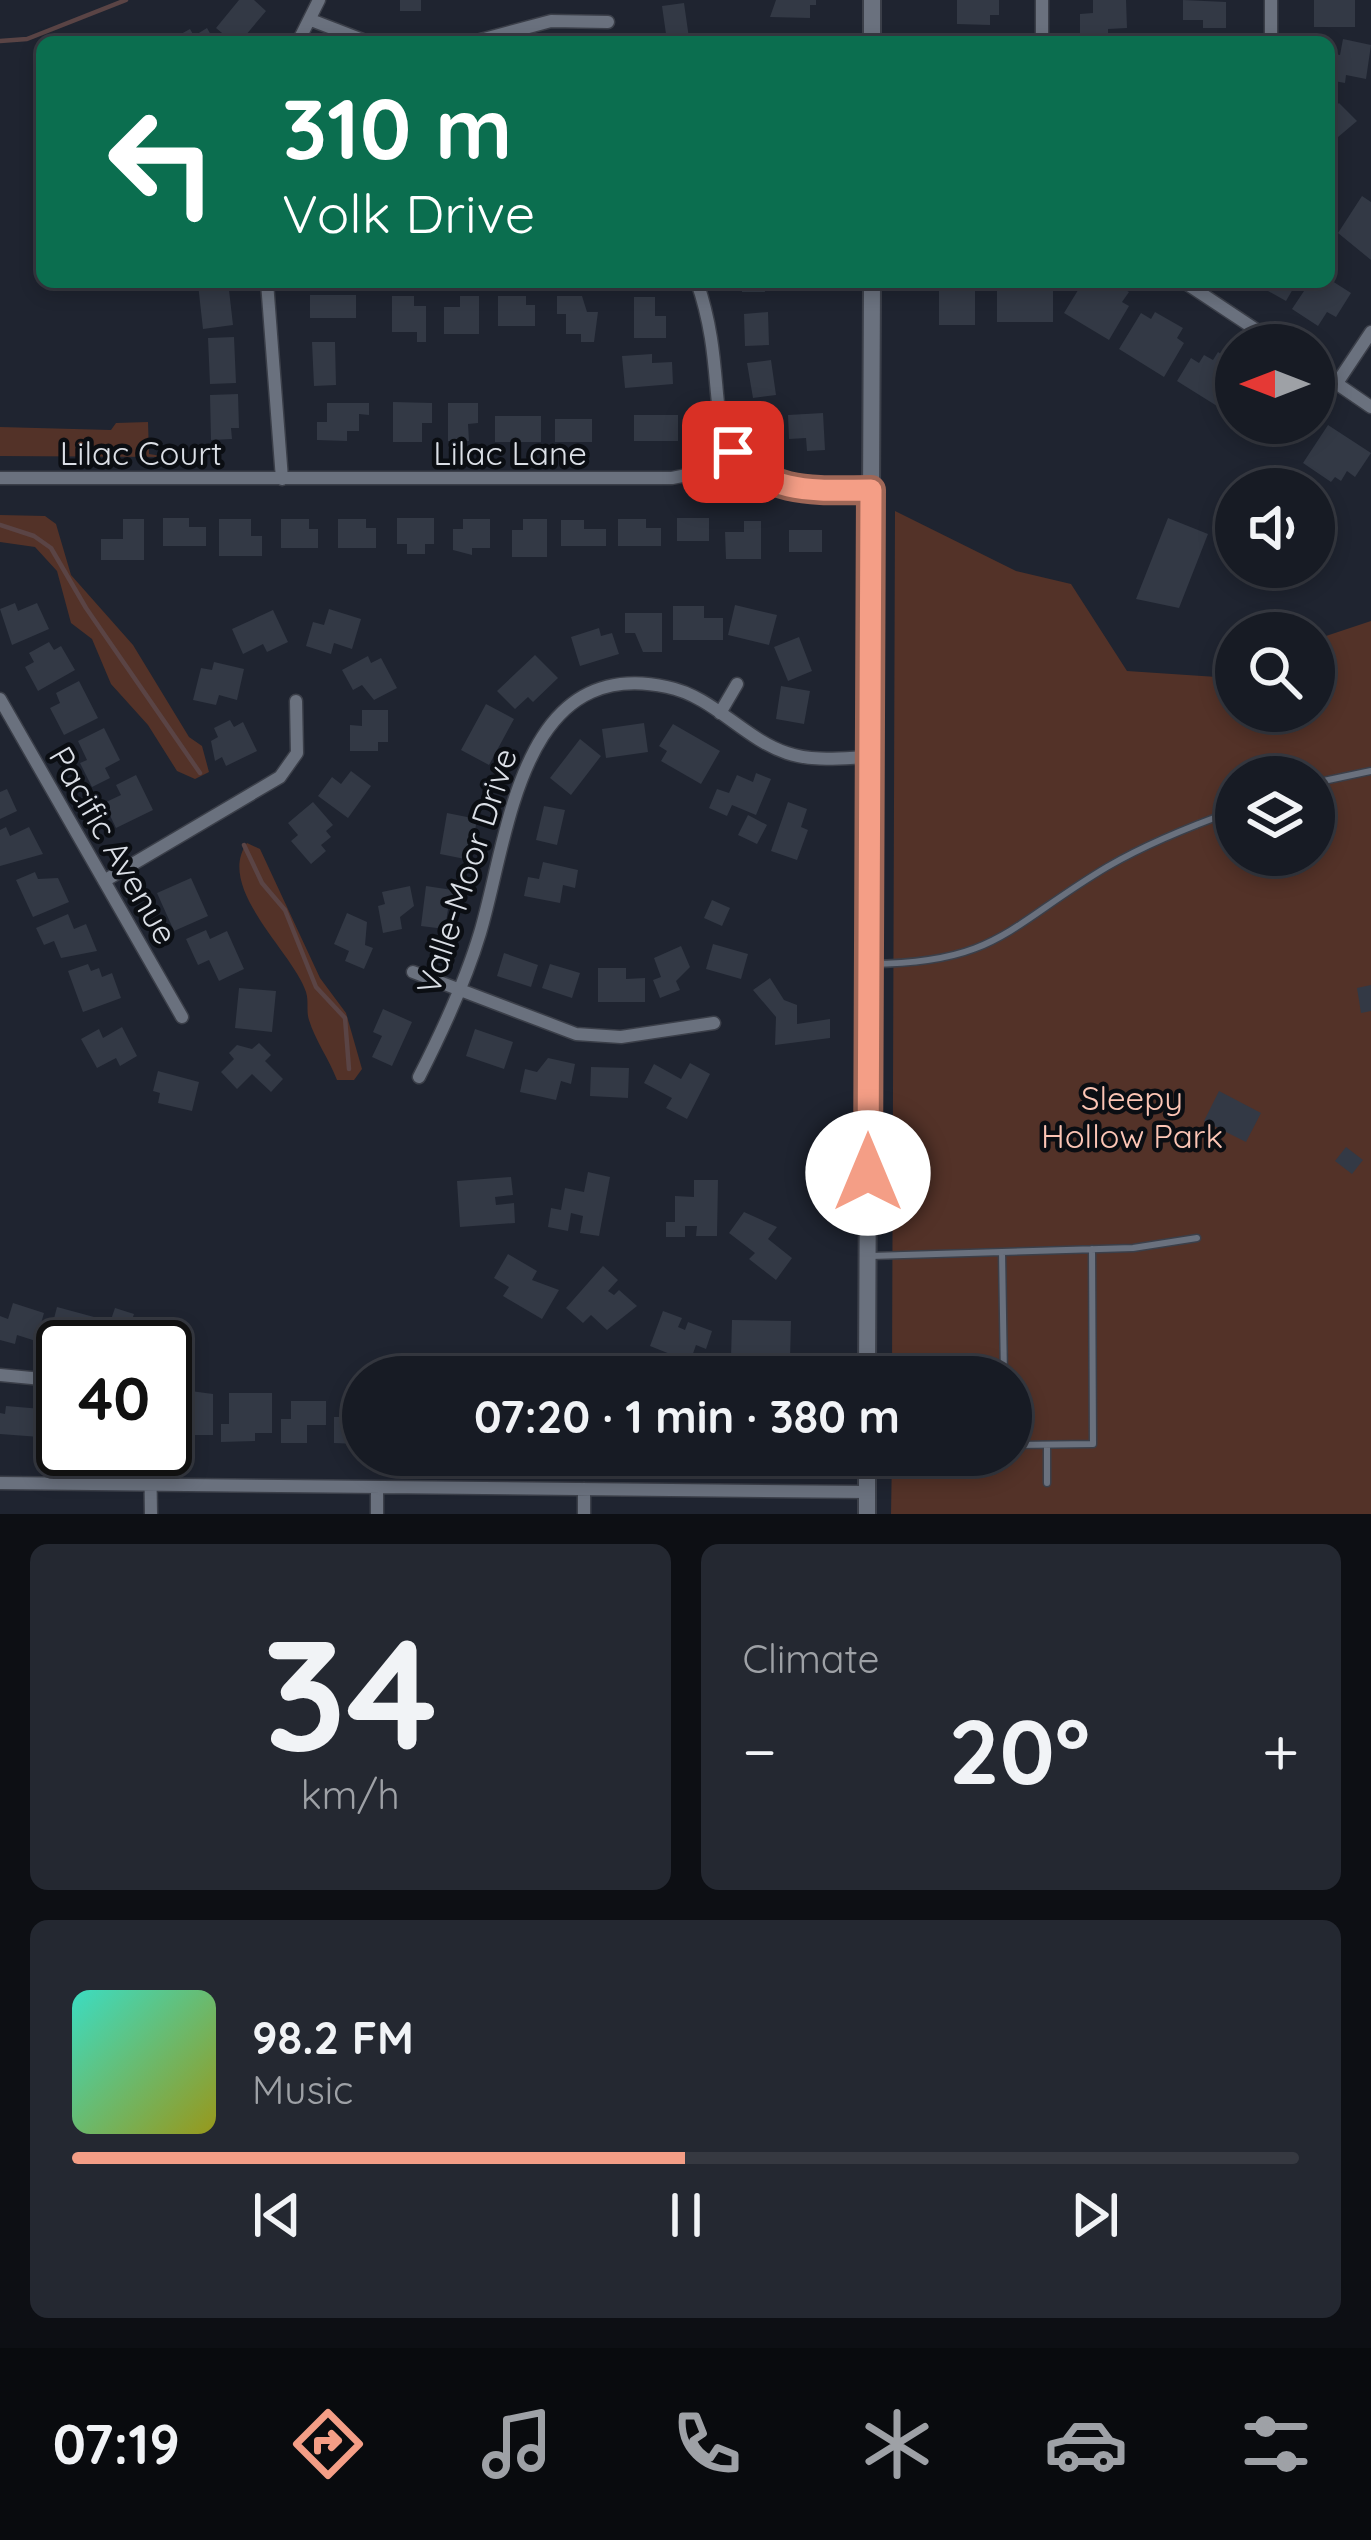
<!DOCTYPE html>
<html lang="en">
<head>
<meta charset="utf-8">
<style>
  body { margin:0; font-family:Quicksand,sans-serif; background:#242831; color:#f1f3f6; height:100vh; display:flex; flex-direction:column; font-size:45px; white-space:nowrap }
  * { box-sizing:border-box; margin:0 }
  p { font-size:39px; color:#9ea1a6 }
  .icon { flex:none; width:66px; height:66px; fill:none; stroke:currentColor; stroke-width:2; stroke-linecap:round; stroke-linejoin:round }
  .map { position:relative; height:1514px; overflow:hidden }
  .sheet { display:flex; flex-direction:column; gap:30px; padding:30px; background:#0d0f14; flex:1 }
  .sheet>* { flex:none }
  .banner { position:absolute; left:36px; top:36px; width:1299px; height:252px; border-radius:18px; box-shadow:0 6px 18px #0003,0 0 0 3px #363941; background:#0b6e4f; color:#fff; overflow:hidden }
  .needle { width:78px; rotate:270deg }
  .fabs { position:absolute; left:1215px; top:324px; display:grid; gap:24px }
  .fabs a { display:grid; place-items:center; width:120px; height:120px; border-radius:50%; background:#171b24; box-shadow:0 6px 18px #0003,0 0 0 3px #363941; font-size:60px }
  .speed { position:absolute; left:36px; top:1320px; display:flex; gap:24px; font-size:60px; font-weight:700; text-align:center }
  .speed>* { display:grid; place-content:center; width:156px; height:156px; border-radius:50%; background:#171b24; box-shadow:0 6px 18px #0003,0 0 0 3px #363941; line-height:1 }
  .speed .limit { border:6px solid #111; border-radius:18px; background:#fff; color:#111 }
  .pin { position:absolute; display:grid; place-items:center; width:102px; height:102px; color:#fff; margin:-51px; border-radius:24px; box-shadow:0 6px 18px #0006 }
  .me { position:absolute; width:132px; margin:-66px; rotate:0deg; stroke-linejoin:round; filter:drop-shadow(0 0 9px #0008) }
  .turn { display:flex; align-items:center; gap:42px; height:252px; padding:0 48px; font-size:54px }
  .turn .icon { width:156px; height:156px; stroke-width:2.5 }
  .turn b { display:block; font-size:84px; line-height:102px }
  .big { font-size:90px; font-weight:800; line-height:1.1 }
  .sheet .widget { flex:1; display:flex; flex-direction:column; justify-content:center; gap:18px; min-width:0; padding:0 42px; border-radius:18px; background:#242831 }
  .sheet .dial { align-items:center; gap:0 }
  .dial b { font-size:156px; line-height:1 }
  .song { display:flex; align-items:center; gap:36px }
  .cover { width:144px; height:144px; border-radius:18px; background:linear-gradient(135deg,hsl(170 70% 55%),hsl(60 70% 35%)) }
  .played { height:12px; border-radius:6px; background:linear-gradient(90deg,#f49e86 50%,#363941 50%) }
  .keys { display:flex; justify-content:space-around; direction:ltr }
  .heat { display:flex; justify-content:space-between; align-items:center; font-size:66px; direction:ltr }
  .sheet .tiles { flex:1; display:grid; gap:30px; grid-template-columns:1fr 1fr }
  .widget:last-child { grid-column:span 2 }
  .trip { position:absolute; left:342px; top:1356px; width:690px; height:120px; border-radius:60px; background:#171b24; box-shadow:0 6px 18px #0003,0 0 0 3px #363941; font-weight:800; line-height:120px; text-align:center }
  .menu { display:flex; height:192px; justify-content:space-around; align-items:center; background:#090b0e; color:#9ea1a6 }
  .menu .icon { width:84px; height:84px }
  .menu .active { color:#f49e86 }
  .menu b { font-size:54px; color:#f1f3f6 }
  .map>svg:first-child { display:block }
</style>
</head>
<body>
<div class="map">
<svg width="1371" height="1514" viewBox="0 0 1371 1514">
  <rect width="100%" height="100%" fill="#1f2430"/>
  <path fill="#533228" fill-rule="evenodd" d="M148,422L149,454L168,457L0,456V427L111,430L116,423Z
    M895,511L1016,571L1071,584L1127,671L1217,677L1236,669V711H1314V640L1371,621V1514H891L892,1455H1011V1377H892ZM1236,777H1314V855H1236Z
    M0,515L45,516L56,524L71,575L133,645L189,737L202,746L209,772L195,779L177,771L148,725L111,684L92,639L71,623L57,571L35,547L0,542Z
    M247,843L260,849L320,978L346,1013L362,1069L354,1080H337C329,1059 315,1040 309,1020C306,1011 309,1001 306,992C293,952 215,888 247,843Z"/>
  <g fill="none" stroke-linecap="round" stroke-linejoin="round">
    <path stroke="#5a4445" stroke-width="4.5" d="M0,41L27,39L126,0
      M0,525L34,536L51,548L86,608L200,773
      M244,845L262,883L285,910L316,987L345,1018L349,1069"/>
  </g>
  <path fill="#333945" d="M239,0H254L266,11L240,42H233L216,28Z
    M400,0H421V11H400Z
    M776,0H816V5H810V18L770,17Z
    M957,0H999V15H990V25L957,24Z
    M1093,0H1126L1127,28L1108,29V42H1080V14L1093,13Z
    M1183,0L1226,2V28H1203V20H1183Z
    M1314,0H1355V27H1314Z
    M684,3L689,38L667,41L662,6Z
    M207,28L215,42L172,39L190,29L194,36Z
    M1343,39L1371,45L1366,79L1346,75L1345,83L1329,80L1330,53L1340,55Z
    M1339,103L1357,121L1331,143L1329,112Z
    M1362,196L1371,202V260L1338,233Z
    M1329,279L1351,293L1336,317L1327,312L1318,326L1292,309L1310,282Z
    M218,282L219,291L229,290L233,325L203,329L198,284Z
    M741,282H764L765,292H742Z
    M1007,282L1053,285V322H997V288H1007Z
    M1083,282H1112L1129,292L1122,302L1129,306L1109,340L1064,313Z
    M1262,282H1297L1286,301L1259,286Z
    M939,291H975V325H939Z
    M310,295H356V318H310Z
    M392,296H414V306H426V342H417V332H392Z
    M460,296H479V334H444V307H460Z
    M498,296H526V305H535V326H498Z
    M557,296H582L587,312H598L594,342H581V334H566V314H557Z
    M634,297H655V316H666V338H634Z
    M768,312L769,345L745,346L744,314Z
    M1155,312L1183,328L1177,338L1184,343L1164,377L1119,349L1141,313L1151,319Z
    M234,337L236,383L210,384L208,338Z
    M312,342H335L336,385L314,386Z
    M1218,352L1236,364V375L1217,406L1177,381L1191,358L1199,363L1204,355L1213,360Z
    M652,354V363L672,362L673,384L625,388L622,356Z
    M771,360L776,395L753,398L747,363Z
    M238,394L239,428H231L232,439L211,440L210,395Z
    M393,402L432,403V423H422V442H393Z
    M327,403H369V415L359,414V431H347V441L317,440V422H327Z
    M448,403H478V423L468,424L469,441H448Z
    M823,413L825,450L807,451L806,438L789,439L788,415Z
    M634,415H678V441H634Z
    M495,416H541V442H495Z
    M555,419H592V442H555Z
    M1245,423H1292L1280,444Z
    M1328,425L1371,453L1355,477L1347,471L1341,481L1335,477L1331,482L1303,463Z
    M163,518H189V527H206V546H163Z
    M397,518H434V544H425V554H407V544H397Z
    M677,518H709V541H677Z
    M1168,518L1208,534L1179,608L1136,599Z
    M123,519H144V560H101V539H123Z
    M219,519H251V536H262V556H219Z
    M281,519H309V529H318V548H281Z
    M338,519H366V528H376V548H338Z
    M463,519H490V548H472V555L453,550V529H463Z
    M523,519H547V557H512V530H523Z
    M618,519H646V528H661V546H618Z
    M561,520H584V529H606V546H561Z
    M744,521H761V559H726L725,532H744Z
    M789,530H822V552H789Z
    M15,603L18,611L37,603L49,629L12,645L0,609Z
    M735,605L777,615L769,645L728,635Z
    M673,606H704V618H723V640H673Z
    M329,609L361,619L352,649L334,643L331,654L306,646L313,622L324,625Z
    M273,610L288,642L267,652L263,644L243,654L232,629Z
    M625,613H662V652H643L635,633H625Z
    M599,628L601,636L612,633L619,654L580,666L571,637Z
    M799,637L812,671L788,681L774,647Z
    M49,642L54,650L61,646L75,670L38,691L25,667L34,662L29,653Z
    M535,655L558,678L533,702L528,697L515,709L497,691Z
    M368,656L371,663L381,658L397,688L374,700L362,685L353,690L342,670Z
    M214,662L244,669L237,700L219,695L216,705L193,700L201,668L212,670Z
    M79,681L98,718L64,735L50,708L60,703L56,693Z
    M781,686L810,691L804,724L776,719Z
    M486,704L514,719L489,765L461,750Z
    M362,710H388V742H378V751H350V725L362,726Z
    M230,720L234,727L243,722L257,751L226,766L222,757L215,761L211,741L218,737L214,728Z
    M644,723L648,752L606,758L602,729Z
    M673,724L720,751L701,784L661,761L667,751L659,746Z
    M104,728L120,760L105,768L110,778L92,787L80,763L87,760L78,741Z
    M580,739L601,756L571,795L550,778Z
    M351,771L371,786L348,818L318,796L332,777L341,784Z
    M756,773L771,779L756,815L732,805L727,816L709,808L717,789L729,793L737,775L753,782Z
    M136,775L153,810L116,828L104,803L121,795L116,785Z
    M7,789L17,811L0,819V792Z
    M313,802L333,825L326,831L331,837L321,845L326,851L311,864L291,841L298,835L288,823Z
    M788,802L807,809L801,827L808,830L797,860L771,851Z
    M544,806L565,810L557,845L536,840Z
    M447,813L477,819L470,860L440,854Z
    M748,815L767,825L757,844L738,835Z
    M6,827L10,836L29,827L43,854L0,866V830Z
    M543,862L578,870L575,888L563,885L560,903L524,896L528,877L539,879Z
    M35,872L38,879L58,878L69,902L33,917L16,880Z
    M191,878L208,916L174,931L157,893Z
    M410,886L414,906L400,917L402,929L383,933L378,906L385,904L382,892Z
    M426,886L459,891L457,910L448,909L445,929L421,926Z
    M712,900L730,908L722,926L704,918Z
    M347,913L367,922L365,945L373,948L364,969L345,961L349,951L334,944Z
    M68,914L74,929L86,924L97,951L61,958L54,941L44,945L36,928Z
    M206,930L210,939L227,931L244,969L219,981L209,960L198,965L186,939Z
    M713,944L748,954L741,979L706,969Z
    M681,946L690,967L676,981L680,990L660,998L653,980L661,977L654,958Z
    M504,953L538,965L531,987L497,976Z
    M88,964L91,971L99,968L102,977L112,973L121,998L83,1012L68,971Z
    M550,964L580,973L572,998L542,988Z
    M598,968H626V979L645,978V1002H598Z
    M770,978L784,1000L797,1005V1024L830,1019V1038L775,1045L776,1017L753,990Z
    M1371,985V1011L1361,1013L1357,988Z
    M239,988L276,991L272,1032L235,1028Z
    M383,1009L412,1022L392,1066L372,1057L382,1036L373,1032Z
    M122,1027L137,1056L120,1066L116,1058L97,1068L81,1039L99,1029L103,1038Z
    M475,1029L513,1042L504,1069L466,1056Z
    M259,1043L271,1055L265,1061L283,1079L271,1092L252,1074L237,1089L221,1072L234,1059L229,1053L237,1045L252,1049Z
    M548,1058L575,1064L571,1084L561,1081L556,1100L520,1092L525,1069L537,1072Z
    M690,1063L710,1074L687,1119L666,1108L672,1098L644,1083L654,1064L681,1079Z
    M591,1067L629,1068L628,1098L590,1096Z
    M158,1071L199,1082L192,1111L158,1103L160,1093L153,1091Z
    M1219,1091L1261,1113L1246,1142L1204,1121Z
    M1346,1147L1363,1160L1352,1174L1335,1161Z
    M588,1172L610,1177L599,1236L580,1233L583,1216L571,1213L568,1231L548,1227L551,1208L561,1210L565,1188L584,1192Z
    M511,1177L513,1195L495,1197L496,1205L514,1203L515,1223L460,1227L457,1181Z
    M694,1180H718L717,1236H696L697,1226H685V1237H666V1222H675V1196L694,1197Z
    M744,1212L777,1227L768,1239L792,1258L776,1280L749,1259L755,1253L729,1233Z
    M508,1254L537,1271L532,1280L559,1290L542,1319L503,1296L509,1287L494,1278Z
    M603,1266L618,1280L608,1291L614,1295L619,1290L637,1306L607,1330L591,1315L583,1323L566,1308Z
    M13,1303L44,1313L36,1341L17,1335L15,1344L0,1340V1316L8,1319Z
    M57,1307L94,1317L86,1347H63V1354L46,1349Z
    M115,1308L134,1314L131,1323L145,1328L143,1336L159,1341L157,1347H111L113,1342L104,1340Z
    M663,1311L682,1318L678,1327L685,1330L688,1322L712,1331L706,1349L696,1345L690,1362L650,1346Z
    M732,1320L791,1321L790,1360L731,1358Z
    M168,1388L213,1394V1435H186V1425H168Z
    M229,1393H272V1433H255V1441L221,1442V1424H229Z
    M344,1397L363,1398L358,1444L334,1443V1417H344Z
    M291,1401H326V1425H307V1443H281V1419H291Z
    M6,1406L42,1409L40,1437L0,1434V1413L5,1414Z"/>
  <g fill="none" stroke-linecap="round" stroke-linejoin="round">
    <defs>
      <path id="service" d="M1314,783L1371,771
        M871,964C997,963 1008,926 1107,867C1148,843 1191,826 1236,810
        M1002,1252L1004,1377
        M871,1256L1133,1248L1197,1238
        M1011,1445L1093,1444L1092,1249
        M1047,1445V1483"/>
      <path id="minor" d="M311,20L368,42
        M298,42L319,0
        M473,42L551,21L608,22
        M1042,42V0
        M1271,42V0
        M267,282L282,479
        M697,282C744,417 665,491 871,490
        M1184,282L1279,345
        M1314,368L1371,407
        M1337,383L1371,332
        M0,478H672L702,472L733,452
        M0,699L182,1017
        M720,713L737,684
        M104,881L280,777L297,753L296,701
        M413,972L576,1034L621,1037L714,1023
        M419,1077C443,1030 465,983 480,933C509,837 519,655 667,687C713,696 744,739 787,753C813,762 842,758 870,757
        M0,1375L63,1381
        M150,1449L151,1514
        M0,1483L867,1492
        M584,1489V1514
        M377,1514V1487"/>
      <path id="tertiary" d="M872,42V0
        M867,1377L872,282
        M867,1514V1455"/>
    </defs>
    <use href="#service" stroke="#3b3f49" stroke-width="9"/>
    <use href="#minor" stroke="#3b3f49" stroke-width="15"/>
    <use href="#tertiary" stroke="#3b3f49" stroke-width="20"/>
    <use href="#service" stroke="#6a717e" stroke-width="6"/>
    <use href="#minor" stroke="#6a717e" stroke-width="12"/>
    <use href="#tertiary" stroke="#6a717e" stroke-width="16"/>
  </g>
  <g fill="none" stroke-linecap="round" stroke-linejoin="round">
    <defs>
      <path id="route" d="M733,452C770,496 818,490 871,490L868,1173"/>
    </defs>
    <use href="#route" stroke="#9f6757" stroke-width="30"/>
    <use href="#route" stroke="#f49e86" stroke-width="21"/>
  </g>
  <g text-anchor="middle" dominant-baseline="central" stroke-width="9" stroke-linejoin="round" paint-order="stroke">
    <g font-size="33" fill="#dbdfe6" stroke="#0b0e13">
      <text x="141" y="452">Lilac Court</text>
      <text x="510" y="452">Lilac Lane</text>
      <text transform="translate(114 845) rotate(60)">Pacific Avenue</text>
      <text transform="translate(466 871) rotate(-72)">Valle-Moor Drive</text>
    </g>
    <g font-size="33" fill="#fcc5b5" stroke="#0b0e13">
      <text x="1132" y="1097">Sleepy<tspan x="1132" dy="38">Hollow Park</tspan></text>
    </g>
  </g>
</svg>
<div class="fabs">
<a><svg class="needle" viewBox="-14 -14 28 28"><path d="M0-13l5 13h-10z" fill="#e53935"/><path d="M0 13l5-13h-10z" fill="#9ea1a6"/></svg></a>
<a><svg class="icon" aria-label="sound" viewBox="0 0 24 24"><path d="M4 9h4l5-4v14l-5-4H4zM17 9q2 3 0 6"/></svg></a>
<a><svg class="icon" aria-label="search" viewBox="0 0 24 24"><circle cx="10" cy="10" r="6"/><path d="M15 15l6 6"/></svg></a>
<a><svg class="icon" aria-label="layers" viewBox="0 0 24 24"><path d="M12 4l9 5-9 5-9-5zM3 14l9 5 9-5"/></svg></a>
</div>
<div class="speed"><div class="limit">40</div></div>
<div class="pin" style="left:733px;top:452px;background:#d93025"><svg class="icon" aria-label="arrive" viewBox="0 0 24 24"><path d="M6 21V4h12l-3 4 3 4H6"/></svg></div>
<svg class="me" style="left:868px;top:1173px" viewBox="-20 -20 40 40"><circle r="19" fill="#fff"/><path d="M0-13L10 11 0 6-10 11z" fill="#f49e86"/></svg>
<div class="trip">07:20 · 1 min · 380 m</div>
<div class="banner">
<div class="turn"><svg class="icon" aria-label="left" viewBox="0 0 24 24"><path d="M17 20v-9H6M10 6l-5 5 5 5"/></svg><div><b>310 m</b>Volk Drive</div></div>
</div>
</div>
<section class="sheet">
<div class="tiles">
<div class="widget dial"><b>34</b><p>km/h</p></div>
<div class="widget"><p>Climate</p>
<div class="heat"><a>−</a><b class="big">20°</b><a>+</a></div>
</div>
<div class="widget">
<div class="song"><i class="cover"></i><div><b>98.2 FM</b><p>Music</p></div></div>
<div class="played"></div>
<div class="keys"><svg class="icon" aria-label="previous" viewBox="0 0 24 24"><path d="M18 5L8 12l10 7zM5 5v14"/></svg><svg class="icon" aria-label="pause" viewBox="0 0 24 24"><path d="M8 5v14M16 5v14"/></svg><svg class="icon" aria-label="next" viewBox="0 0 24 24"><path d="M6 5l10 7-10 7zM19 5v14"/></svg></div>
</div>
</div>
</section>
<nav class="menu">
<b>07:19</b>
<svg class="icon active" aria-label="directions" viewBox="0 0 24 24"><path d="M12 3l9 9-9 9-9-9zM9 14v-3h6M13 9l2 2-2 2"/></svg>
<svg class="icon" aria-label="music" viewBox="0 0 24 24"><path d="M9 18V5l10-2v13"/><circle cx="6" cy="18" r="3"/><circle cx="16" cy="16" r="3"/></svg>
<svg class="icon" aria-label="phone" viewBox="0 0 24 24"><path d="M5 4h4l2 5-3 2q2 4 5 5l2-3 5 2v4C11 20 4 13 5 4z"/></svg>
<svg class="icon" aria-label="climate" viewBox="0 0 24 24"><path d="M12 3v18M4 7l16 10M4 17L20 7"/></svg>
<svg class="icon" aria-label="car" viewBox="0 0 24 24"><path d="M5 17H2v-5l4-1 3-4h7l3 4 3 1v5h-3M9 17h6M6 11h13"/><circle cx="7" cy="17" r="2"/><circle cx="17" cy="17" r="2"/></svg>
<svg class="icon" aria-label="filters" viewBox="0 0 24 24"><path d="M4 7h16M4 17h16"/><circle cx="9" cy="7" r="2"/><circle cx="15" cy="17" r="2"/></svg>
</nav>
</body>
</html>
